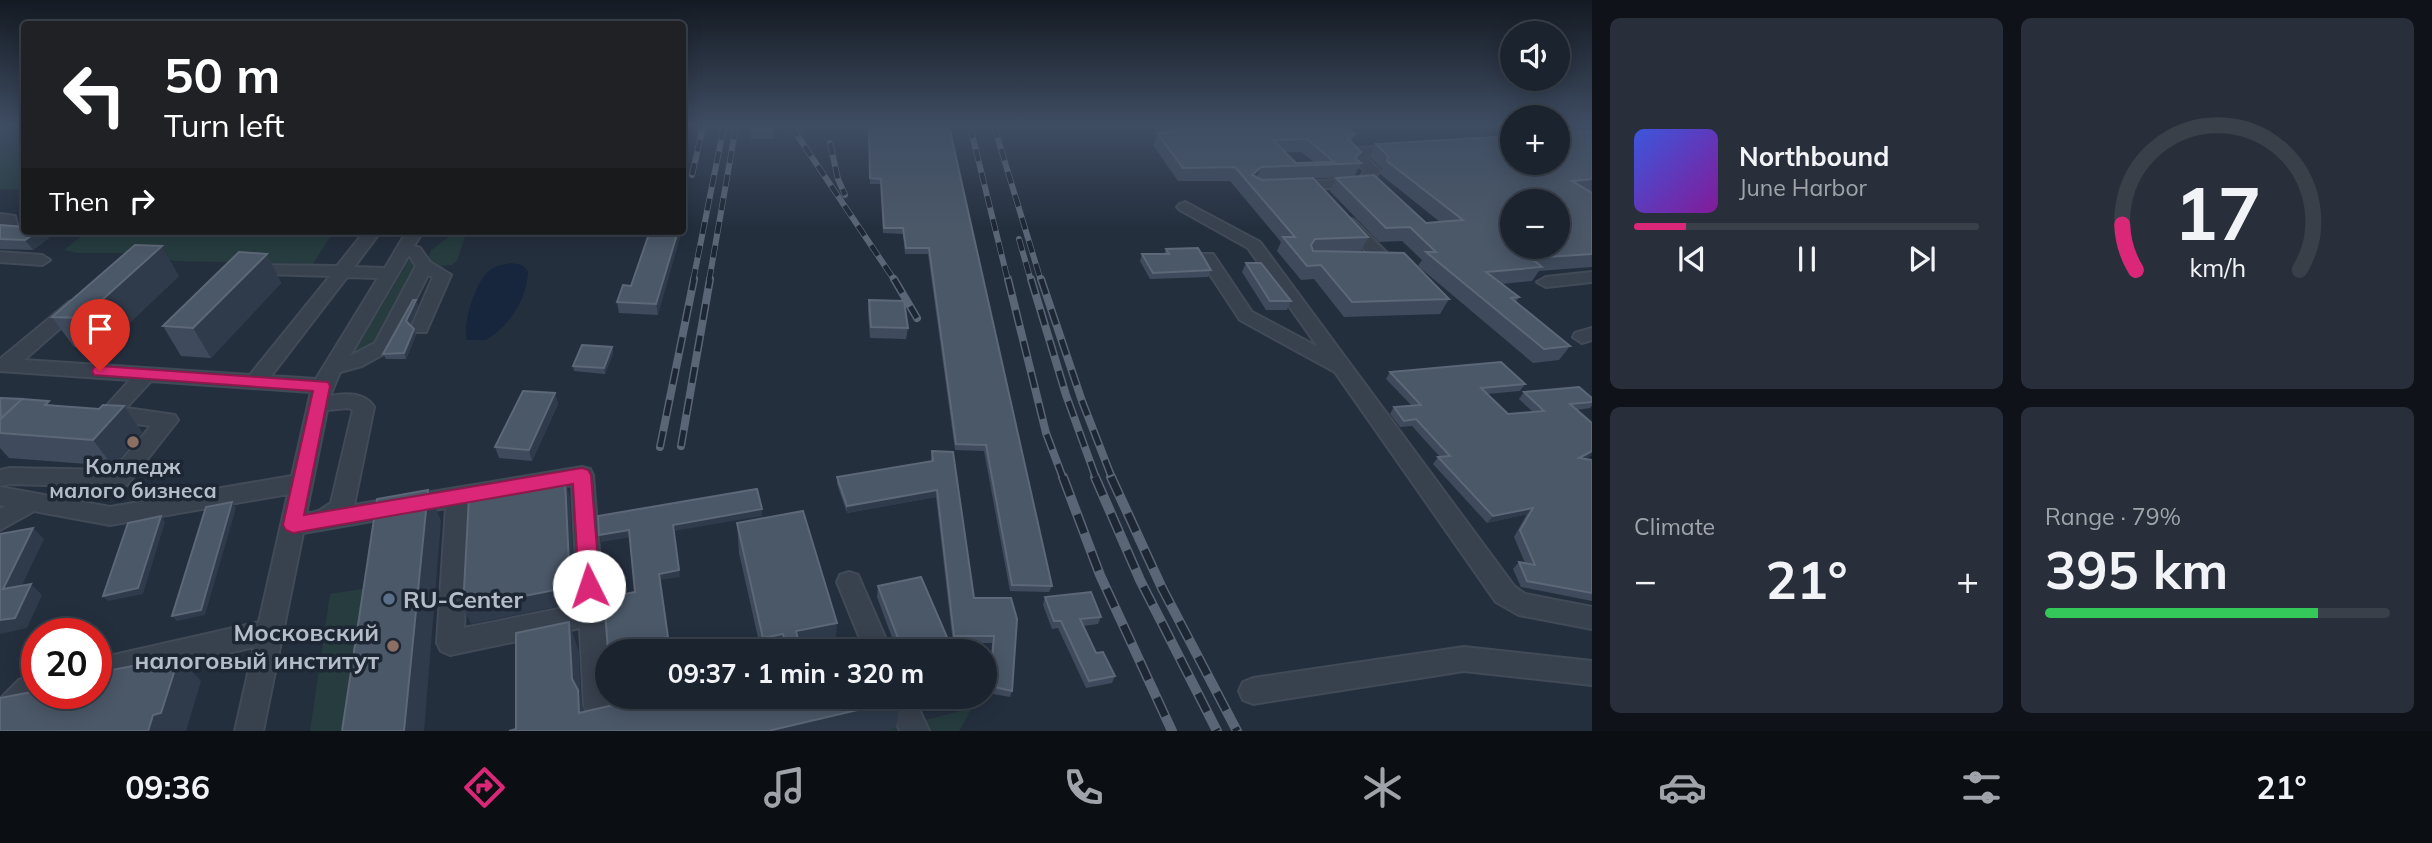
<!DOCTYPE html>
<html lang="en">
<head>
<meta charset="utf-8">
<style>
  body { margin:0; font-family:Mulish,sans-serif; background:#282f3a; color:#f1f3f6; height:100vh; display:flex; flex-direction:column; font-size:26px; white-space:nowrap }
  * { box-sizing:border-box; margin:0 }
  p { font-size:23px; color:#a0a4aa }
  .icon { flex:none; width:38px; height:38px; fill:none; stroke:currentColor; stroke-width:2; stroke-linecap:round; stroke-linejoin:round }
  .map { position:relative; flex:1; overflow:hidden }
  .sheet { display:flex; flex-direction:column; gap:18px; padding:18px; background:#0f1319; width:840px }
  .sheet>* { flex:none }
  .top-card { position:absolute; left:21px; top:21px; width:665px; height:214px; border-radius:7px; box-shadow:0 4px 18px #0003,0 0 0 2px #39404a; background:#202124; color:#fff; overflow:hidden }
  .controls { position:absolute; left:1500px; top:21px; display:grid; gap:14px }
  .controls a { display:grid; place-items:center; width:70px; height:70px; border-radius:50%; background:#1b232e; box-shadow:0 4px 18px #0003,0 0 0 2px #39404a; font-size:35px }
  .speed { position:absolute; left:21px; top:618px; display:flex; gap:14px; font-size:35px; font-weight:700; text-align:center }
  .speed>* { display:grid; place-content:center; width:91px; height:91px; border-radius:50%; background:#1b232e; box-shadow:0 4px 18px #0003,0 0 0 2px #39404a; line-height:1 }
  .speed .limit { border:10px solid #d22; background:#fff; color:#111 }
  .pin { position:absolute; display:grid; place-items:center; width:60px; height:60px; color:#fff; margin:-72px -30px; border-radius:50% 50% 50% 0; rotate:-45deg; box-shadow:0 0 7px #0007 }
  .pin .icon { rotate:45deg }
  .me { position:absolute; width:77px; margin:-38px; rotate:356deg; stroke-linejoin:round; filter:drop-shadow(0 0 5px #0008) }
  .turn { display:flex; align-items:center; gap:24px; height:147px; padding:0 28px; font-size:32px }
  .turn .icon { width:91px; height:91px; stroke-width:2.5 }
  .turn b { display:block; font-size:49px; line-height:60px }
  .then { display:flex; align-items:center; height:66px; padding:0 28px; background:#0003; gap:14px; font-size:26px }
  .big { font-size:52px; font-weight:700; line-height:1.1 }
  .sheet .card { flex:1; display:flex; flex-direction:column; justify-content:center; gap:10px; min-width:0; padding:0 24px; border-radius:10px; background:#282f3a }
  .sheet .dial { align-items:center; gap:0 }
  .dial svg { height:182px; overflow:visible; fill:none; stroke:#39404a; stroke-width:7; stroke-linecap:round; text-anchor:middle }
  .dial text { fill:#f1f3f6; stroke:none }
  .song { display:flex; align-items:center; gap:21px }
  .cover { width:84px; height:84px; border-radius:10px; background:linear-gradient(135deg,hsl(230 70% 55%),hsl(290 70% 35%)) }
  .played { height:7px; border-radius:4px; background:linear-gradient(90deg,#db2777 15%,#39404a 15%) }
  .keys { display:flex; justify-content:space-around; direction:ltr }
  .heat { display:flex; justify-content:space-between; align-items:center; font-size:38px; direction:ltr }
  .charge { height:10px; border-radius:5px; background:linear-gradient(90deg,#34c759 79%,#39404a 0) }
  .sheet .tiles { flex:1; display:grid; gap:18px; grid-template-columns:repeat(2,1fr) }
  .trip { position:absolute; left:595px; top:639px; width:402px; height:70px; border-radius:35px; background:#1b232e; box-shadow:0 4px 18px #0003,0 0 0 2px #39404a; font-weight:700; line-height:70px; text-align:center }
  .tab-bar { display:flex; height:112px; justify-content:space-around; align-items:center; background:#0b0e12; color:#a0a4aa }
  .tab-bar .icon { width:49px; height:49px }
  .tab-bar .on { color:#db2777 }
  .tab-bar b { font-size:32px; color:#f1f3f6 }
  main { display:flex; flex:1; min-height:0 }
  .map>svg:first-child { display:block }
</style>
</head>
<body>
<main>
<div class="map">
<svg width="1592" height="731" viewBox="0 0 1592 731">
  <rect width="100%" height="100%" fill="#242f3e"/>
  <path fill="#263c3f" d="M0,126H24V190L0,189Z
    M88,231H334L313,264L175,261L135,253H78L64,250Z
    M449,231H467L457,261L452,265L439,266L428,258L431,250L450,236Z
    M409,260L413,261L414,272L377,338L369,346L354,353Z
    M374,587L355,731H310L330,594Z
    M972,708L959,731H882Z"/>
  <path fill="#17263c" d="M511,263L522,265L528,271C527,300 510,325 486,340H467C462,323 476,281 489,271C496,265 503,265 511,263Z"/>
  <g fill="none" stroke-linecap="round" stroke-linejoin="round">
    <defs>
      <path id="minor" d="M1567,126H1583L1592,130V140Z
        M1400,145L1405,146V152L1364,155L1380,171L1367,186L1292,190L1285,186L1292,182L1358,179L1365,171L1347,155V149Z
        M1185,202L1260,242L1514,586L1525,594L1592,607V629L1519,615L1496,602L1335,372L1240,320L1199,258L1201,254H1213L1252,312L1318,347L1248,248L1180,210L1177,207L1180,204Z
        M0,214L15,216L17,225H24V231H31L24,235L4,232L0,224Z
        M1348,218L1354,220L1388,254L1390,258L1388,262H1376L1342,226L1340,223L1342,220Z
        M365,231H381L354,267L385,268L407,231H423L414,246L420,248L430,262L451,275L426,332H414L411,328L433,277L428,275L389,351L362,366L340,372L330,396C345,393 365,392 374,407L354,505L582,467L590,469L593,475L607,651V696H611L612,707L608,716L598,720L588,716L584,707L580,628L450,655L441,651L437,643L446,508L303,533L263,731H235L254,647L96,684V659L259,622L288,494L110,525L34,511L0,530V509L6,506L0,505V487L110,507L292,476L311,392L151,381L126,408L175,415L178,420L127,485L119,487L10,484L0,486V470L10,468L113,470L151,426L102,419L99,414L130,380L0,371V359L69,302L75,300L84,306L81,310L24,360L250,375L330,276L265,274L259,273L257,269L259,265L337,266ZM409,255L416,266L375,343L350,356ZM347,277L378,278L316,379L271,376ZM348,408L353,410L331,503L319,511L306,514L327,410ZM572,485L578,605L464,628L469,504Z
        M0,252L42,255L50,260L42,265L0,262Z
        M1592,272V282L1546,287L1537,282L1546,277Z
        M1592,328V340L1582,343L1573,337L1575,333Z
        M849,572L858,575L891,651H865L837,582L840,575Z
        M1464,647L1592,661V685L1464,671L1253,704L1243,700L1239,691L1243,682L1253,678Z
        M37,674V693H48L47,696C28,703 19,728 0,731V699L19,680Z
        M885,696H913L929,731H900Z"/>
    </defs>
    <use href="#minor" stroke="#414a57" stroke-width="4"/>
    <use href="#minor" fill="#38414e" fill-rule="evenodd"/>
    <defs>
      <path id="rail-far2" d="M791,126L895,281
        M970,126L1008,281
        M994,126L1041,281
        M830,143L838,179L845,195
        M692,175L703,126
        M1019,239L1031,281
        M693,281L724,126
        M709,281L736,126"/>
      <path id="rail-far1" d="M894,279L917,318
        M1008,279L1046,433L1063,478
        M1031,279L1066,395L1096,478
        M1041,279L1082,401L1112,478
        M681,446L710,279
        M660,447L694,279"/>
      <path id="rail" d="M1063,477L1100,575L1172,731
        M1095,477L1140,580L1217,731
        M1111,477L1162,588L1237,731"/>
    </defs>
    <use href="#rail-far2" stroke="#5a6575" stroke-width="6"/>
    <use href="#rail-far1" stroke="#5a6575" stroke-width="8"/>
    <use href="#rail" stroke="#5a6575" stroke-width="10"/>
    <use href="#rail-far2" stroke="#1d2633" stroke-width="4.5" stroke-dasharray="12" stroke-linecap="butt"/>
    <use href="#rail-far1" stroke="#1d2633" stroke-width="5" stroke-dasharray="16" stroke-linecap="butt"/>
    <use href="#rail" stroke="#1d2633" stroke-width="7" stroke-dasharray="20" stroke-linecap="butt"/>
  </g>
  <path fill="#3f4b5c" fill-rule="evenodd" d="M775,126L773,139H751V129Z
    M903,126H949L1052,586L1049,592L1010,591L984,451L955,450L928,254H905L903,234L883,233L880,184H870L868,131Z
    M1152,126H1344L1355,134L1351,142L1361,152L1357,160L1361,163L1354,177L1261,180L1368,237L1361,251L1341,252L1449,299L1440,314L1344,317L1314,279L1301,280L1277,251L1281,242L1230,181H1178L1153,145L1158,133ZM1285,152H1301L1314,162L1296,163Z
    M1592,131V192H1590L1592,193V267L1539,271L1532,281L1502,284L1519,297L1516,302L1570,346L1559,360L1533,363L1418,266L1422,260L1402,241L1379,242L1330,191L1336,178L1426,223L1440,222L1380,174L1382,169L1370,157L1376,144Z
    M0,225L49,238L33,250L0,249Z
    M650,231L658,315L619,313L617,302L631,286Z
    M1166,249L1211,270L1208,277L1150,279L1140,261L1142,254H1164Z
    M267,254L281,283L211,358L181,356L163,326Z
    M1246,263L1291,301L1287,310H1266L1242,272Z
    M179,276L103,348L74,347L52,317Z
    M416,300L418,305L410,325L414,329L416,335L406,359H386L383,354Z
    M869,300L908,328L906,339L870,338L868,311Z
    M612,347L613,353L605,374L574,371L573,366Z
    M1390,372L1525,384L1520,391L1487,394L1508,414L1533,412L1519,399L1524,392L1592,398V406L1590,408L1577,410L1592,423V455L1584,459L1592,460V601L1521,587L1513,569L1519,562L1525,563L1514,537L1527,514L1487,523L1433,464L1438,457H1440L1412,426L1400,427L1390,414L1394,407L1412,406L1386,379Z
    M555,393L558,404L532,461L499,458L495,447Z
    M0,398L53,405L99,409L124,406L142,432L113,466L9,458L0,448Z
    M932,451L974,598H1011L1012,691L1010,697L988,693L992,643H953L936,497L847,513L837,484V477L931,461Z
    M737,523L835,651H761L739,553Z
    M878,586L953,651H897L877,597Z
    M1045,597L1101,617L1098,624L1083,626L1096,653L1115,676L1112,683L1086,688L1058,628L1052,629L1043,605Z"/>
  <path fill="#2f3b4b" d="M1261,167L1256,180L1252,175Z
    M685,208L686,218L682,231V217Z
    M38,231H44L49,238L33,250L25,240Z
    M678,231H682L658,315L656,304Z
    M162,246L179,276L103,348L82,318Z
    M267,254L281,283L211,358L193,328Z
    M416,300L418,305L409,327L406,321Z
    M414,329L416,335L406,359L404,353Z
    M612,347L613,353L605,374L604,368Z
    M555,393L558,404L532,461L529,450Z
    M124,406L142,432L113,466L93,440Z
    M1592,451V455L1573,464L1579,458Z
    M565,480L570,497L575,603L471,624L463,608Z
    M428,490L441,521L424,731H404Z
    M937,490L936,497L847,513V506Z
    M232,502L236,508L205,615L177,621L172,616Z
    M1533,508L1527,514L1487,523L1493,516Z
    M762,509V516L674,531L680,577L660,580L669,644L636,651H608L659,574L673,525Z
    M161,516L165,522L143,594L108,601L103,596Z
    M33,528L44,539L15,600L3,589Z
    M629,530L631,537L601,542L599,535Z
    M31,584L42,595L27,628L0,634V620Z
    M569,622L579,652L581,701L587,718L579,713L572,679Z
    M837,623L835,651H796V631Z
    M783,634V651H764L763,638Z
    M179,657L201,681L186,731H148L153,715Z
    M900,700L896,728L884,731H768Z"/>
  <path fill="#4b5868" stroke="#5c6777" stroke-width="2" fill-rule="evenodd" d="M751,126H773V130L751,129Z
    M869,126H949L1052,586L1012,585L986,445L956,444L929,248H906L903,228H884L881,179L870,178Z
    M1166,126H1344L1355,134L1348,139L1361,152L1355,158L1361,163L1261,167L1252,175L1262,180L1313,178L1368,237L1315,239L1311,245L1313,251L1404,253L1449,299L1352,302L1321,265L1307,266L1283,237H1295L1235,167L1183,168L1157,133L1172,132ZM1307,139L1334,162L1296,163L1273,140Z
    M1592,131V179L1572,181L1592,193V254L1531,258L1542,267L1486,272L1519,297L1511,298L1570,346L1544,349L1426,252H1436L1410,227L1386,228L1336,178L1374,175L1426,223L1463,220L1387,161L1388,156L1376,144L1512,136V163H1558V133ZM1512,201H1558V247H1512Z
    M0,225L24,227V231H38L25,240L0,239Z
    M650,231H678L656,304L617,302L623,285L631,286Z
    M135,245L162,246L82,318L52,317Z
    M1198,248L1211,270L1153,273L1142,254H1169L1166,249Z
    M239,252L267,254L193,328L163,326Z
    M1246,263H1261L1291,301H1270Z
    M413,300H416L406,321L414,329L404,353L383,354Z
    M869,300L904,301L908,328L871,327Z
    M582,345L612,347L604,368L573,366Z
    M1501,362L1525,384L1481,388L1508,414L1544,411L1524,392L1579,387L1592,398V402L1570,404L1592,423V451L1579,458L1592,460V593L1527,581L1519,562L1535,565L1520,530L1533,508L1493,516L1438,457L1450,456L1416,419L1404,421L1394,407L1421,405L1390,372Z
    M523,391L555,393L529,450L495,447Z
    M0,398L22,399L1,419Z
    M22,399L49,401L45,405L99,409L103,405L124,406L93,440L0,433V419Z
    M932,451L953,452L974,598H1011L1017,619L1012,691L990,686L994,636H954L937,490L847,506L837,477L933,461Z
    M565,480L570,587L463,608L469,497Z
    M757,489L762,509L673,525L679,570L659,574L668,637L608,650L604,598L635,592L629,530L599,535L598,516Z
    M428,490L404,731H342L377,499Z
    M232,502L201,610L172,616L206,507Z
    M803,511L837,623L796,631L801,651H787L783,634L763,638L737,523Z
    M161,516L138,588L103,596L128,523Z
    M33,528L3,589L31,584L15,618L0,620V534Z
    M921,577L953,651H903L878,586Z
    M1091,592L1101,617L1080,619L1096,653L1103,652L1115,676L1089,681L1061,621H1054L1045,597Z
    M569,622L572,679L578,690L579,713L652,696H899L900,700L768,731H509L516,729V633Z
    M884,646L885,651H860Z
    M179,657L161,713L153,715L148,731H0V698L37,691V693H96V673Z"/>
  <linearGradient id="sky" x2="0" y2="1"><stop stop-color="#141a22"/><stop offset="0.55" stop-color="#3f4d63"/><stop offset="1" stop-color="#3f4d63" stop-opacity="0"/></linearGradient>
  <rect width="1592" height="228" fill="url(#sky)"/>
  <path fill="#db2777" stroke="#8e194d" stroke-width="2" d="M100,366L328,382L330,386L304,515L582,468L588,470L591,475L600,586L597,592L589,595L582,592L579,586L573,484L293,533L286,530L283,525L313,391L94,375L92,371L94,367Z"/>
  <g fill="#8d6e63" stroke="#1d2633" stroke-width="2.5">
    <circle cx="133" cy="442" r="7"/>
    <circle cx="393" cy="646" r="7"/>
  </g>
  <circle fill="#5c6f8a" stroke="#1d2633" stroke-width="2.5" cx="389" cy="599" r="7"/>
  <g text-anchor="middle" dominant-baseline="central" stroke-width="7" stroke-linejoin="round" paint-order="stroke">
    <g font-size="21" font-weight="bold" fill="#b4bcc9" stroke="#1d2633">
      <text x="133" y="466">Колледж<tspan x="133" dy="24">малого бизнеса</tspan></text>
    </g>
    <g font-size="24" font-weight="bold" fill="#b4bcc9" stroke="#1d2633" text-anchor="start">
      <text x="403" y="599">RU-Center</text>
      <text x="379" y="632" text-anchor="end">Московский<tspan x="379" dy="28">налоговый институт</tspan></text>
    </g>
  </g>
</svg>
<div class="controls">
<a><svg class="icon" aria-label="sound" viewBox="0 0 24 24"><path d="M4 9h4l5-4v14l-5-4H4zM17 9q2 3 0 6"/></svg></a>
<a>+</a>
<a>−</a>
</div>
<div class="speed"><div class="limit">20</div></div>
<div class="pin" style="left:100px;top:371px;background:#d93025"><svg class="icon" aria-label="arrive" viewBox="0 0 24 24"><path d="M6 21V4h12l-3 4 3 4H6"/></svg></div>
<svg class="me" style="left:589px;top:586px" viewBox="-20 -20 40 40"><circle r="19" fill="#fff"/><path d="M0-13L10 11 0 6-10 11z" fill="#db2777"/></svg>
<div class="trip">09:37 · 1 min · 320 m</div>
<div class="top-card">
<div class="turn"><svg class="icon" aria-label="left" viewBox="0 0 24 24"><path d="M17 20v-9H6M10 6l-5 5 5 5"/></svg><div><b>50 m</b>Turn left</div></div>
<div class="then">Then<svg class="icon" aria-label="right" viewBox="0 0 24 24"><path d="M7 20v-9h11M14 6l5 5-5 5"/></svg></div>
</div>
</div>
<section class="sheet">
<div class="tiles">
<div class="card">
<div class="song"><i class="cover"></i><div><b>Northbound</b><p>June Harbor</p></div></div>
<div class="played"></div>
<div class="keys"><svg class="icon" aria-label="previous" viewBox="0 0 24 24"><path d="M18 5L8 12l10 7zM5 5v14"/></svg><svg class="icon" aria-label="pause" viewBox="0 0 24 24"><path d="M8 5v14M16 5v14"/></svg><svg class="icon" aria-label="next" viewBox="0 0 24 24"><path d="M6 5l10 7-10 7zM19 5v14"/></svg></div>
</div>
<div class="card dial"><svg viewBox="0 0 100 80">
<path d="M14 69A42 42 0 1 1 86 69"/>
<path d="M14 69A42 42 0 0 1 8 49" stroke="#db2777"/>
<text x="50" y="56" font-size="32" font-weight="700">17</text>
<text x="50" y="72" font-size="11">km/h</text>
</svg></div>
<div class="card"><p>Climate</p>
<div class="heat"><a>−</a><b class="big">21°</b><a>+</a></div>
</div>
<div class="card"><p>Range · 79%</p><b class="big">395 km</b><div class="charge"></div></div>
</div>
</section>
</main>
<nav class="tab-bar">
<b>09:36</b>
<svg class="icon on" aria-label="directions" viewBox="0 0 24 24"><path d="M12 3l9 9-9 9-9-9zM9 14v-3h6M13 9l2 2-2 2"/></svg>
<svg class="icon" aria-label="music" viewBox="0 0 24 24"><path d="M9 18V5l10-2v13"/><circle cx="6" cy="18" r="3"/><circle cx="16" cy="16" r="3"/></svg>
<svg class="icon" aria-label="phone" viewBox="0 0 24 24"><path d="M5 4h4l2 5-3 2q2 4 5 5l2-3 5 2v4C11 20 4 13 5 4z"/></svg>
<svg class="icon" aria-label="climate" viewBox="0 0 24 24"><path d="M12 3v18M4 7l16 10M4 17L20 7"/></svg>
<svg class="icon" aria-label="car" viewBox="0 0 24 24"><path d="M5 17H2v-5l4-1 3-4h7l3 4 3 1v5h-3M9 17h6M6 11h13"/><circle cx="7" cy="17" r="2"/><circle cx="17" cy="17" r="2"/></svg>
<svg class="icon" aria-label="filters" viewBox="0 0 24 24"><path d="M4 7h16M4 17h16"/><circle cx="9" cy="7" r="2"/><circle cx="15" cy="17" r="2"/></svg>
<b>21°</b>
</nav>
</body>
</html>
